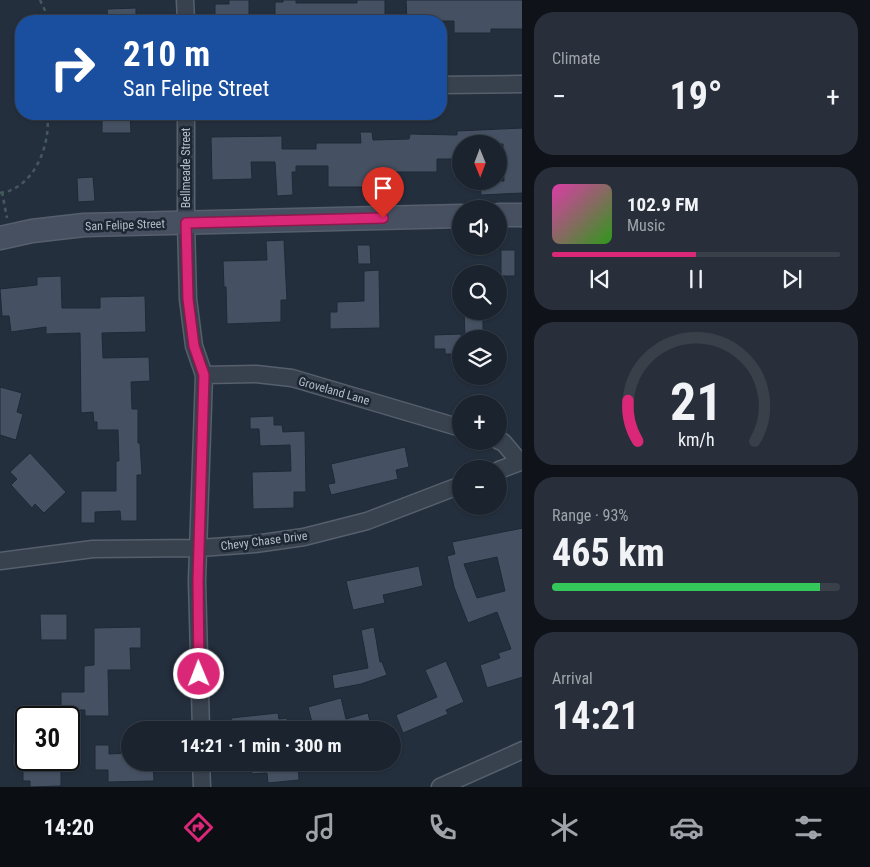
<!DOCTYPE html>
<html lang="en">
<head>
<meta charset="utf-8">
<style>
  body { margin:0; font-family:"Roboto Condensed",sans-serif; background:#282f3a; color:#f1f3f6; height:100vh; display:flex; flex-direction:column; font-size:19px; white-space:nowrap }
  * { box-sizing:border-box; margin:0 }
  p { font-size:16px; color:#a0a4aa }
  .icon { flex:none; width:28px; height:28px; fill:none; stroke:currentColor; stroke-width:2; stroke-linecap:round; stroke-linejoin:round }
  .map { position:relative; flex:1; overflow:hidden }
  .sheet { display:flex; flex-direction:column; gap:12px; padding:12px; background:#0f1319; width:348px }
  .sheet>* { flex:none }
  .banner { position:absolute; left:15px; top:15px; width:432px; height:105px; border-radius:20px; box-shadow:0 1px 4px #0004,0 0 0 1px #39404a; background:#1a4fa0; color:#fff; overflow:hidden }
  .needle { width:32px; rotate:179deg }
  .buttons { position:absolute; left:452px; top:135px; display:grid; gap:10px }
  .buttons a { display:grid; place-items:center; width:55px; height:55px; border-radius:50%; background:#1b232e; box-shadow:0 1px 4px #0004,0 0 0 1px #39404a; font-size:25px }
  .speed { position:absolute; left:15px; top:706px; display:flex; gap:10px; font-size:25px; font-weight:700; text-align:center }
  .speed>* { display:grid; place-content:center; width:65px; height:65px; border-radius:50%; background:#1b232e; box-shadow:0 1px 4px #0004,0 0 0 1px #39404a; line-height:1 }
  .speed .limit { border:2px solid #111; border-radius:8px; background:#fff; color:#111 }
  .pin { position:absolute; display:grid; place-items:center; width:42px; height:42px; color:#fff; margin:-51px -21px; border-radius:50% 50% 50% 0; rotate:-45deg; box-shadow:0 0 5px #0007 }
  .pin .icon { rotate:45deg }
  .me { position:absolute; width:55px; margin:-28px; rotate:359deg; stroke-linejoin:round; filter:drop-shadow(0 0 4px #0008) }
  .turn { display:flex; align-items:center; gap:18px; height:105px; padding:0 25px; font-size:22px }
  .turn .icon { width:65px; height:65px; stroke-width:2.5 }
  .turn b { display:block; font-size:35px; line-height:42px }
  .big { font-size:38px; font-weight:700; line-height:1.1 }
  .sheet .tile { flex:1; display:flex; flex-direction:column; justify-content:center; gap:8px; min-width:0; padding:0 18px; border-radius:20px; background:#282f3a }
  .sheet .dial { align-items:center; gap:0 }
  .dial svg { height:130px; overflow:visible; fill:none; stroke:#39404a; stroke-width:7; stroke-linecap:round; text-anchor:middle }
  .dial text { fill:#f1f3f6; stroke:none }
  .song { display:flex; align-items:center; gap:15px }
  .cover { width:60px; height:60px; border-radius:8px; background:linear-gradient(135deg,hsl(320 70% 55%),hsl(110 70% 35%)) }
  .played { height:5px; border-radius:2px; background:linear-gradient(90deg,#db2777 50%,#39404a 50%) }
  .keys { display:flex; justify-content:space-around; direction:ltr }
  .heat { display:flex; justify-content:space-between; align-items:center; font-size:28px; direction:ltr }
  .charge { height:8px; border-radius:4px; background:linear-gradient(90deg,#34c759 93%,#39404a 0) }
  .trip { position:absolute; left:121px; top:721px; width:280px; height:50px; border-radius:25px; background:#1b232e; box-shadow:0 1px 4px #0004,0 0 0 1px #39404a; font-weight:700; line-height:50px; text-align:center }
  .dock { display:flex; height:80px; justify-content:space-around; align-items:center; background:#0b0e12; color:#a0a4aa }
  .dock .icon { width:35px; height:35px }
  .dock .on { color:#db2777 }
  .dock b { font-size:22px; color:#f1f3f6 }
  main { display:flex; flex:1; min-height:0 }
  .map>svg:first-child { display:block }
</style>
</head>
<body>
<main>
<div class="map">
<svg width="523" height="787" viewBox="0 0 523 787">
  <rect width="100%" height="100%" fill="#242f3e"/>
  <path fill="#455162" stroke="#1f2835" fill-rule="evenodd" d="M229,0H249V21H215V4H229Z
    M283,0H296V3H357V0H385V21H275V2H283Z
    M406,0H523V29H491V33H454V21H407Z
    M136,8V21H108L107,9Z
    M102,114H130L131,133H102Z
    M523,128V193L481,195L480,181H504L503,144H461V159H437V172H396V177L385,178V192L362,193V187H328V166H296V172H292L293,195L277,196L275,162H251L252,179L212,180L211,137L282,136V149H316V143H361L360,132H372L373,140L409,139L410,134L457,135V131Z
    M93,177L95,201L78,202L77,178Z
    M284,240L287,300H281V322L227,324L226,287H224L223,261L267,260L266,241Z
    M357,245H370L371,264H358Z
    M501,250H515V276H501Z
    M379,270L380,328L330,329V312H337V302L364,301V271Z
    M61,276L62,308H100V297L145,296L146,332L102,333L103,358L149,357L150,381L131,382L132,409H138V443H140L142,475H137V521H121L120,511L95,512V523H81V491H116V461H119L118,430H97V422H94L93,412L81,413L80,333L46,334V327L11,332L9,316H2L0,289L37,285V277Z
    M464,311H483V339H465Z
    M461,334V354H445V349H434V335Z
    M0,387L22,393L17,412L23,414L16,440L0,435Z
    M274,416V425H282L283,432L305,431L306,492H294V508L253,509L252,472L291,471L290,445L260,446L259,429H250V417Z
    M405,447L409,467L396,470L398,479L331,495L328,484L335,483L331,464Z
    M30,453L66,492L44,513L35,504L32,508L11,485L17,479L10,472Z
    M523,528V677L487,688L480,665L500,658L498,653L511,649L497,612L468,623L454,587L447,556L455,554L452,542ZM497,557L505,591L477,598L464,564Z
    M419,566L423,586L383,595L385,603L353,610L346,581Z
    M40,614H67V640H41Z
    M141,627V648H130L131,670H108L109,716H85V710H61V692H84V666L94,665V628Z
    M374,627L380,662H382L387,675L361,684L334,689L332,675L368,668L361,630Z
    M446,661L464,702L446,710L448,714L403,733L396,715L437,697L425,670Z
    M341,698L346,719L368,713L372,730H314L308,707Z
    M278,713L279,719L287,718L288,730H232L231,718Z
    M26,741V760H68V771H61V786L30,787V781H23V766H13V742Z
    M95,745H109V754L130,753V762H153L154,781L108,782V770H95Z
    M251,762H298L299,780L268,783L267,773L252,774Z"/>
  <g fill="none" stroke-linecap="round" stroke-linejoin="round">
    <defs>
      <path id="street" d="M185,0L186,21
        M441,85L523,84
        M186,114V223L188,299L194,346L204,375L197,581L201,730
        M204,375L256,374L292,378L461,428
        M499,441L503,442L520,462
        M499,470L523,461
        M0,561L93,549L200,548L255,544L304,537L367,521L461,485
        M201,762L202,787
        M440,787L523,750"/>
      <path id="secondary" d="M499,215H523
        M0,238L32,231L84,225L461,216"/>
    </defs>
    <use href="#street" stroke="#565f6c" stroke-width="19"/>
    <use href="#secondary" stroke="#565f6c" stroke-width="25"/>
    <path stroke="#44595c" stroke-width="2.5" stroke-dasharray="4 4" stroke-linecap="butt" d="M40,0L50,21
      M2,192L7,218
      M0,193C4,192 8,192 11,190C38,179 51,140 47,114"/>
    <use href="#street" stroke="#38414e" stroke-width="16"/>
    <use href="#secondary" stroke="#465061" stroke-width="22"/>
  </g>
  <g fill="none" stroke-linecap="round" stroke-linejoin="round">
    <defs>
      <path id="route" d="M199,674L198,581L204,375L194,346L188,299L186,223L383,218"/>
    </defs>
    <use href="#route" stroke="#8e194d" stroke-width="12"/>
    <use href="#route" stroke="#db2777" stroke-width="9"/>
  </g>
  <g text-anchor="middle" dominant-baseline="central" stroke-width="5" stroke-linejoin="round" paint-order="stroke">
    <g font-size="12" fill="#b4bcc9" stroke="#1d2633">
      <text transform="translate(186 168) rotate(-90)">Bellmeade Street</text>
      <text transform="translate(125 225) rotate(-2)">San Felipe Street</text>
      <text transform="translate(334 391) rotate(16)">Groveland Lane</text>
      <text transform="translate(264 541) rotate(-7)">Chevy Chase Drive</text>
    </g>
  </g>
</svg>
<div class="buttons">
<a><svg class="needle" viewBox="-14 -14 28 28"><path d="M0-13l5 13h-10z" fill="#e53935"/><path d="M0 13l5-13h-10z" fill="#a0a4aa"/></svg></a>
<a><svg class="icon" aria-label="sound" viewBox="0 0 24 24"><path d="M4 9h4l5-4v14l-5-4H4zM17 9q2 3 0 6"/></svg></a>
<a><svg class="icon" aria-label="search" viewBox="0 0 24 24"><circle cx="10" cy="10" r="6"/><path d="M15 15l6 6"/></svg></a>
<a><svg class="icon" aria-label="layers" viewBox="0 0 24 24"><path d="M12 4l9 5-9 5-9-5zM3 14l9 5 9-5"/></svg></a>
<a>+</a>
<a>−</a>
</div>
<div class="speed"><div class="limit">30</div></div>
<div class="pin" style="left:383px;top:218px;background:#d93025"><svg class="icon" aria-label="arrive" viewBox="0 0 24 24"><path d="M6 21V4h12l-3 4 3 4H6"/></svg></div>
<svg class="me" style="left:199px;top:674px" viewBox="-20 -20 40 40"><circle r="17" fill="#db2777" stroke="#fff" stroke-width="3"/><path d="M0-11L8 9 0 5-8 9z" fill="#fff"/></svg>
<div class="trip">14:21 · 1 min · 300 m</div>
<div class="banner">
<div class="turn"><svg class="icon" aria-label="right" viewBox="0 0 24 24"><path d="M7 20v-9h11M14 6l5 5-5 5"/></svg><div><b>210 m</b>San Felipe Street</div></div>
</div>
</div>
<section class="sheet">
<div class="tile"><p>Climate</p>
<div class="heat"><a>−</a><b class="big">19°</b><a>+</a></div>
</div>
<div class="tile">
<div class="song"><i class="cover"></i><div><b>102.9 FM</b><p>Music</p></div></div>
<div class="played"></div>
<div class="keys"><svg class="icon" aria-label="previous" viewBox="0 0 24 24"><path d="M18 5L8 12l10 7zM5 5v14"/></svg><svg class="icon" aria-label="pause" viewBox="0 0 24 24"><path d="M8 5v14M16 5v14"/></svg><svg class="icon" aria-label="next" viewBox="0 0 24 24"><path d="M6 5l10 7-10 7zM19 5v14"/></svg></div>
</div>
<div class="tile dial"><svg viewBox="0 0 100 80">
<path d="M14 69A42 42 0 1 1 86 69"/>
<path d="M14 69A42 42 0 0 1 8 44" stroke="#db2777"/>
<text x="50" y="56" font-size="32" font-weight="700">21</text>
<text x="50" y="72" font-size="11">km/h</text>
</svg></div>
<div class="tile"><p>Range · 93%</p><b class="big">465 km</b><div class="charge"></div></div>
<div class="tile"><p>Arrival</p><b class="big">14:21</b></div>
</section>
</main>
<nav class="dock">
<b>14:20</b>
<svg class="icon on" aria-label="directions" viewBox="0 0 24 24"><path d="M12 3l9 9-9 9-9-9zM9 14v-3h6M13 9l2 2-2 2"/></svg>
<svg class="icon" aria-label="music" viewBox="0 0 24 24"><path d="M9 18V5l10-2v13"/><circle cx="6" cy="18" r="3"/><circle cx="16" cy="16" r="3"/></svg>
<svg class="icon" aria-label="phone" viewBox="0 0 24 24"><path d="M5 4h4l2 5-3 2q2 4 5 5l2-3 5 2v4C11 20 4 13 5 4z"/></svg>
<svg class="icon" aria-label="climate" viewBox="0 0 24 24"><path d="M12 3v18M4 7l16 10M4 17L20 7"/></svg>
<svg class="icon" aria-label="car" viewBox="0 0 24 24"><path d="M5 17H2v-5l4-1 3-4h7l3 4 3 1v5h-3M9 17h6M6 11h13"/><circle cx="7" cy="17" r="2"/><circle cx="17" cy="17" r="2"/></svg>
<svg class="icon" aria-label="filters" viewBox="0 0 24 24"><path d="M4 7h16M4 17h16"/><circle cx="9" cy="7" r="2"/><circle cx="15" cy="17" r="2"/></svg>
</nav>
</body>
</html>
